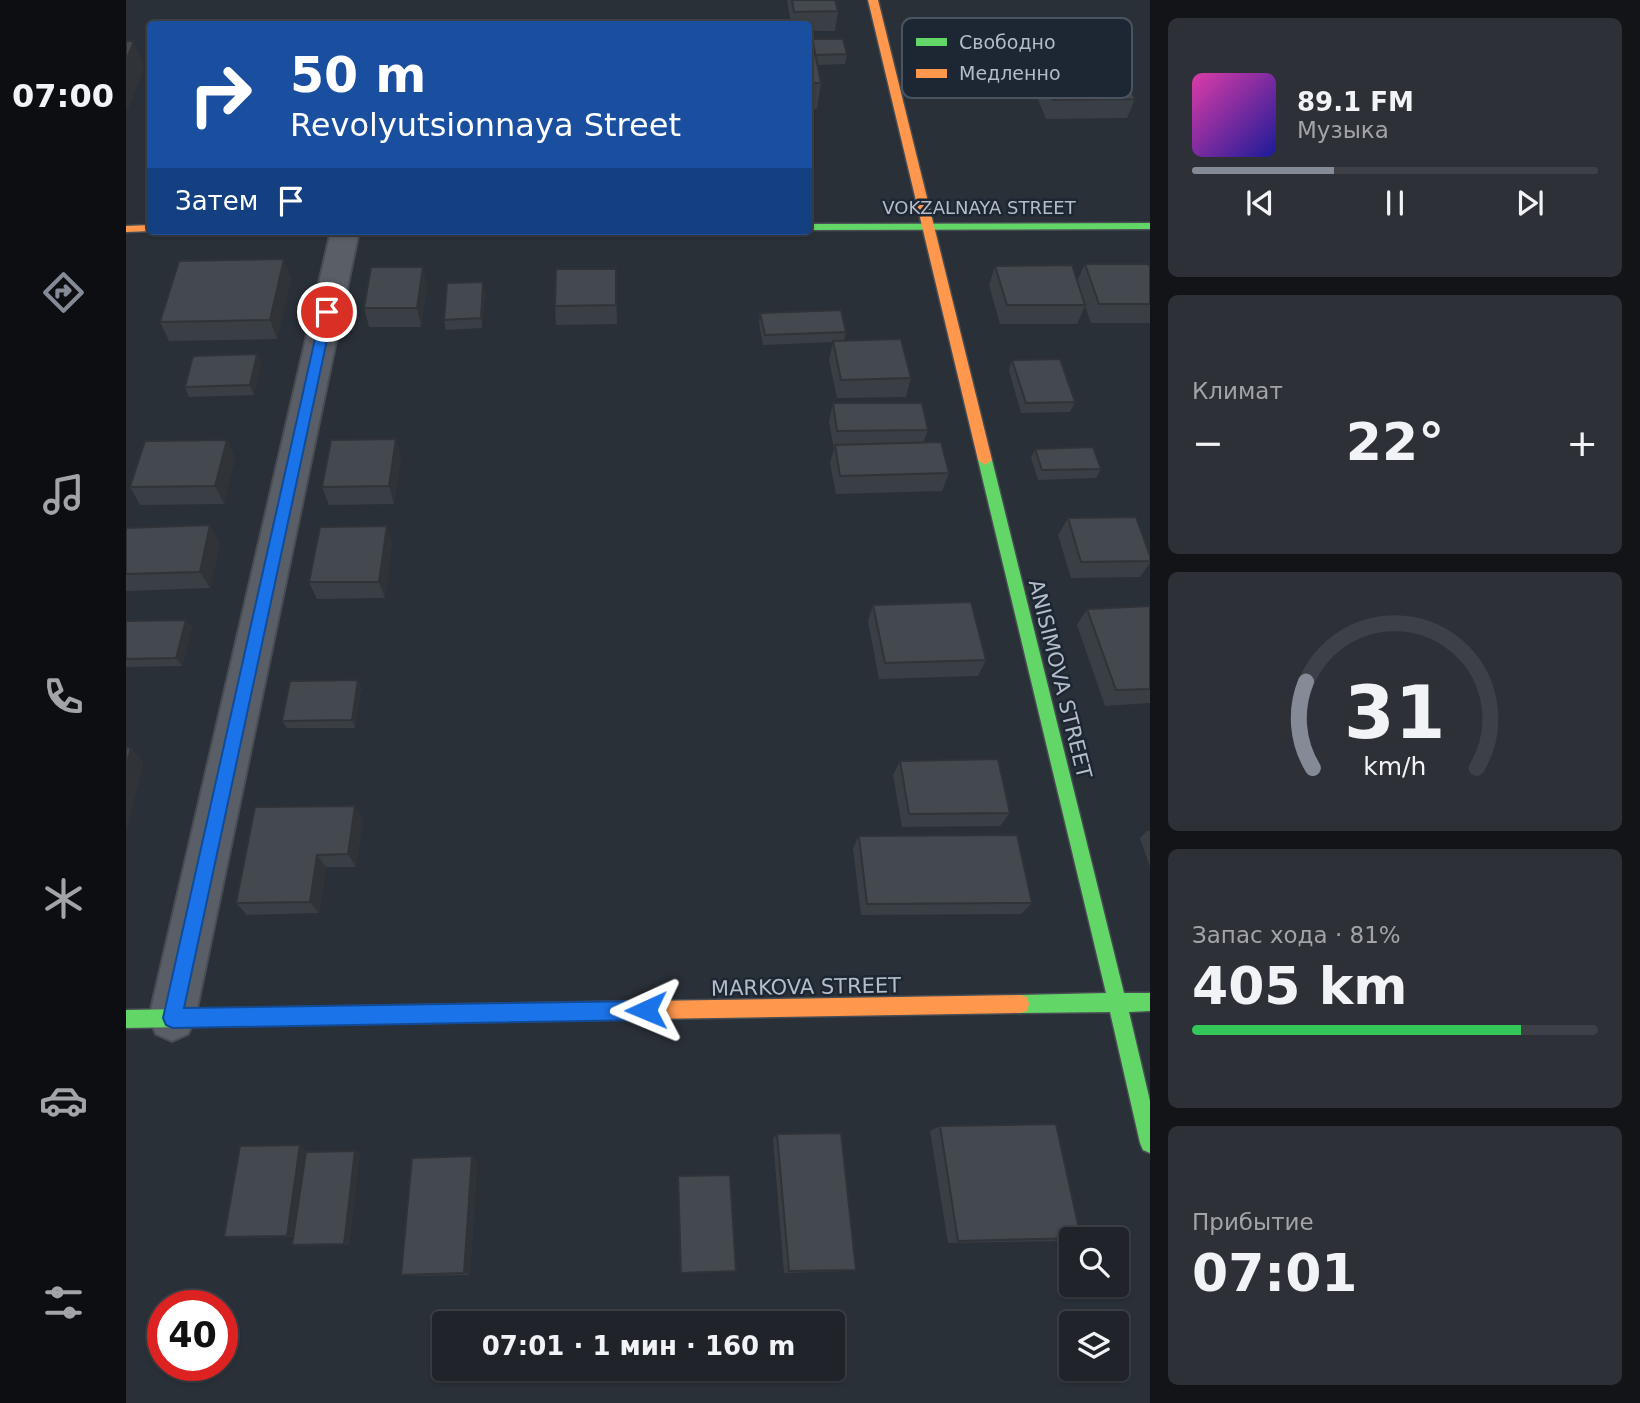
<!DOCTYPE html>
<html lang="ru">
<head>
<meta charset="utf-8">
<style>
  body { margin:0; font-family:"DejaVu Sans",sans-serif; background:#2d3036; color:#f1f3f6; height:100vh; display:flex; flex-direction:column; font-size:26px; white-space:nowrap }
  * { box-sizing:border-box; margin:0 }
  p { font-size:23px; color:#a2a4a8 }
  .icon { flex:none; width:38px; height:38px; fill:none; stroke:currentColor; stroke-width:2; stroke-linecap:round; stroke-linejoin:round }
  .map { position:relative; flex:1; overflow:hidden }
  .panel { display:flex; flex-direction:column; gap:18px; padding:18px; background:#121417; width:490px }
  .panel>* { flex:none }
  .guide { position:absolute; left:21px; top:21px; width:665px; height:214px; border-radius:7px; box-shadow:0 2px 5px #0004,0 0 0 2px #3d4147; background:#1a4fa0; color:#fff; overflow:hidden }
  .buttons { position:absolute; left:933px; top:1227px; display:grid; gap:14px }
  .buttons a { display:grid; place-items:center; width:70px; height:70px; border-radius:7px; background:#20242a; box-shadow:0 2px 5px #0004,0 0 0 2px #3d4147; font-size:35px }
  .speed { position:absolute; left:21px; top:1290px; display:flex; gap:14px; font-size:35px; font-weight:700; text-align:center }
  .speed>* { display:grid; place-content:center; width:91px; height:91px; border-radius:50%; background:#20242a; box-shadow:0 2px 5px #0004,0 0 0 2px #3d4147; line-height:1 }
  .speed .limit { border:10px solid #d22; background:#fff; color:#111 }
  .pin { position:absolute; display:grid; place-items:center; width:60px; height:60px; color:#fff; margin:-30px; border:4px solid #fff; border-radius:50%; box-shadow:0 2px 7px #0007 }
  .me { position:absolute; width:77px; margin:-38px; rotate:269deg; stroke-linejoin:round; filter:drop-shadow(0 0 5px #0008) }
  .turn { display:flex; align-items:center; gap:24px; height:147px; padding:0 28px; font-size:32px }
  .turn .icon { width:91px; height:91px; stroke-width:2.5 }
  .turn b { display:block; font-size:49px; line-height:60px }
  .then { display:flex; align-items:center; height:66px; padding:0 28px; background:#0003; gap:14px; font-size:26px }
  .big { font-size:52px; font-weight:700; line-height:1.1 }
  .panel .widget { flex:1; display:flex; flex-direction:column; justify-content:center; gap:10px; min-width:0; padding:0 24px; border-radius:10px; background:#2d3036 }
  .panel .dial { align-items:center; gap:0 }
  .dial svg { height:182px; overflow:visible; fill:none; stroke:#3d4147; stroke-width:7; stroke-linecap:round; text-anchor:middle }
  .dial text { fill:#f1f3f6; stroke:none }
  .song { display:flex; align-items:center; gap:21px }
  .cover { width:84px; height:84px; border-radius:10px; background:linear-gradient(135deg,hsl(320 70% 55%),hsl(240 70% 35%)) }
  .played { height:7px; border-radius:4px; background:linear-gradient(90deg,#848b96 35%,#3d4147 35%) }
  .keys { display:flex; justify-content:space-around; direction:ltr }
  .heat { display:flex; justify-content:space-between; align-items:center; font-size:38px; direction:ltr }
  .charge { height:10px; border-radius:5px; background:linear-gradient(90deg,#34c759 81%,#3d4147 0) }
  .trip { position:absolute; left:306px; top:1311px; width:413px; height:70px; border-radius:7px; background:#20242a; box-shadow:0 2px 5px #0004,0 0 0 2px #3d4147; font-weight:700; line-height:70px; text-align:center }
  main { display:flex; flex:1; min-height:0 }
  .dock { display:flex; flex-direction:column; width:126px; justify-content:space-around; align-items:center; background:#0d0e11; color:#a2a4a8 }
  .dock .icon { width:49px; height:49px }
  .dock .on { color:#848b96 }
  .dock b { font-size:32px; color:#f1f3f6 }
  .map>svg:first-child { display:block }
</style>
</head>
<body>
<main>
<nav class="dock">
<b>07:00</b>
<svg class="icon on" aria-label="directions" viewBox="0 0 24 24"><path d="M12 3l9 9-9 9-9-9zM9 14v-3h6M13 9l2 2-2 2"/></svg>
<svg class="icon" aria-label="music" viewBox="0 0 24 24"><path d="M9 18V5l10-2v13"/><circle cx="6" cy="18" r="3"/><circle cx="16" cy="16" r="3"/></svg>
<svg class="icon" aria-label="phone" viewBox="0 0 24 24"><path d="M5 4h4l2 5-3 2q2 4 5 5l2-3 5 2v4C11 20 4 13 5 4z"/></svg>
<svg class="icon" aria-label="climate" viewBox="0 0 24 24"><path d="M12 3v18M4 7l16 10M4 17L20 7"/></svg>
<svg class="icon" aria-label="car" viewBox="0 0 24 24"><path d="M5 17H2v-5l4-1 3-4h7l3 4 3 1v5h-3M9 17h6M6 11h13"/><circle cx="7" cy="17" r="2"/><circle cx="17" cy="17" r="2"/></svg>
<svg class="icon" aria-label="filters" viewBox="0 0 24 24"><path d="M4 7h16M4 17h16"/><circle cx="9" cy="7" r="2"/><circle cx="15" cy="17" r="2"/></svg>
</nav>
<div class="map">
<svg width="1024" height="1403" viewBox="0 0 1024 1403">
  <rect width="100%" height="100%" fill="#2a3038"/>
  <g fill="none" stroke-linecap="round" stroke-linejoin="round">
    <defs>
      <path id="street" d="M205,231H233L69,1018L62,1034L46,1041L30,1034L23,1018Z"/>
      <path id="fast" d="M1024,223V229L682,230V224Z
        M859,455L866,460L998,993H1024V1011L1003,1012L1024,1101V1153L1017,1150L1014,1143L984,1012L894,1013L887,1011L885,1004L887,997L894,995L980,993L852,460Z
        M523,1001L530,1003L532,1010L530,1017L523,1019L0,1028V1010Z"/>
      <path id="slow" d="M742,0H752L866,460L859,465L852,460Z
        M24,225L26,231L0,232V226Z
        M894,995L901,997L903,1004L901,1011L894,1013L523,1019L516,1017L514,1010L516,1003L523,1001Z"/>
    </defs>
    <use href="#street" stroke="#484c53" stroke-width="4"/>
    <use href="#fast" stroke="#484c53" stroke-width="3"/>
    <use href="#slow" stroke="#484c53" stroke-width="3"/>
    <use href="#street" fill="#5a5e66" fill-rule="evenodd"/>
    <use href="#fast" fill="#63d668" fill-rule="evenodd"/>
    <use href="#slow" fill="#ff974d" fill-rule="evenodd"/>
  </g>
  <path fill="#3a3f45" d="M661,0H709L712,11L709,31H682V24H665Z
    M682,39L721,54L719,64L691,65L695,83L691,109H682Z
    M915,73L1009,99L1001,118L920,119L909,92Z
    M959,264L1024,267V323H965L959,306L951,324H874L863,285L869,266L951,281Z
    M490,269L491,324L430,325L429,306Z
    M165,278L151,339L43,341L34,322Z
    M301,286L295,327H243L238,308Z
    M359,292L356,328L320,330L318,320Z
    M634,313L720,332L718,341L785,378L780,397L711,398L703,360L707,342L637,345L633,323Z
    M131,354L135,364L128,395L63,397L59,387Z
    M886,360L949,402L944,412L895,413L883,370Z
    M707,403L802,430L797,443L823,473L816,491L710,494L704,463L708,449L703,422Z
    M270,439L275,457L268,504L203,505L196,487Z
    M101,440L109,458L98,504L14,505L4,487Z
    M909,449L975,469L970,478L912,480L905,458Z
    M942,518L1024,556V563L1014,577L945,578L932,535Z
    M0,528L94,543L84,588L0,591Z
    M266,543L259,598L191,599L183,582Z
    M747,605L860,660L852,676L753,679L742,621Z
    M1024,606V703L979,706L951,625L961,609Z
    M60,620L66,628L56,666L0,667V621Z
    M232,680L235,688L229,728H161L156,721Z
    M774,761L884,813L874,826L776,827L767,775Z
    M229,806L237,819L230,867H200L193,913L121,915L110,903Z
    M1021,831H1024V867L1014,838Z
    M733,836L906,903L895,914L735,915L727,848Z
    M814,1126L955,1238L941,1241L822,1243L804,1131Z
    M651,1134L730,1270L723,1271L658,1273L647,1139Z
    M179,1148L167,1237L105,1238L98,1237Z
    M229,1151L234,1153L223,1245L172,1246L166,1245Z
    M351,1161L344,1275L283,1276L275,1275Z
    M552,1176L610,1271L554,1273Z"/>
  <path fill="#303338" d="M8,41L19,67L2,110L0,106V61Z
    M158,259L165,278L151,339L144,320Z
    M297,267L301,286L295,327L291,308Z
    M357,282L359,292L356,328L355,318Z
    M131,354L135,364L128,395L124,385Z
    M270,439L275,457L268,504L263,486Z
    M101,440L109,458L98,504L89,486Z
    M84,525L94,543L84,588L74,572Z
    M261,526L266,543L259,598L253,582Z
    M60,620L66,628L56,666L50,658Z
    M232,680L235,688L229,728L226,720Z
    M5,747L18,762L2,827L0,825V768Z
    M229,806L237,819L230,867L222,854Z
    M191,855L200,867L193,913L184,902Z
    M174,1145L179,1148L167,1237L161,1236Z
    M229,1151L234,1153L223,1245L218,1244Z
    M346,1156L351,1161L344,1275L338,1273Z"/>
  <path fill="#444950" stroke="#303338" stroke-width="2" d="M666,0H709L712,11L668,12Z
    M682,39H717L721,54L689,55L687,43H682Z
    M0,41H8L0,61Z
    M682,43H687L695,83H682Z
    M995,72L1009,99L927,100L915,73Z
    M158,259L144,320L34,322L53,261Z
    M959,264H1022L1024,267V304H973Z
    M946,265L959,305H881L869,266Z
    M245,267H297L291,308H238Z
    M430,269H490V305L429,306Z
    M357,282L355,318L318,320L321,283Z
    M715,310L720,332L639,335L634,313Z
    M775,339L785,378L715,380L707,341Z
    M131,354L124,385L59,387L67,356Z
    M934,359L949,402L900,403L886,360Z
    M707,403H796L802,430L711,431Z
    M270,439L263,486L196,487L205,440Z
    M101,440L89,486L4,487L19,441Z
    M815,442L823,473L714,476L709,445Z
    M967,447L975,469L916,470L909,449Z
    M1010,517L1024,556V561L955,562L942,518Z
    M84,525L74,572L0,574V528Z
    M261,526L253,582H183L194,527Z
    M845,602L860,660L759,663L747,605Z
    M1024,606V689L990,690L961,609Z
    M60,620L50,658L0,659V621Z
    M232,680L226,720L156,721L164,681Z
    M5,747L0,768V748Z
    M872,759L884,813L783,814L774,761Z
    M229,806L222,854L191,855L184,902L110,903L129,807Z
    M891,835L906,903L741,904L733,836Z
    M930,1124L955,1238L832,1241L814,1126Z
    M715,1133L730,1270L663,1271L651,1134Z
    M174,1145L161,1236L98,1237L114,1146Z
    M229,1151L218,1244L166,1245L180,1152Z
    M346,1156L338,1273L275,1275L286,1158Z
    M604,1175L610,1271L555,1273L552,1176Z"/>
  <path fill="#1a73e8" stroke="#114b97" stroke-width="2" d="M201,308L207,312L58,1008L520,1001L526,1004L529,1010L526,1017L520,1020L47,1028L40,1025L37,1018L195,312Z"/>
  <g text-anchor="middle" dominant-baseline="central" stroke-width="5" stroke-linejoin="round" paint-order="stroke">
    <g font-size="18" fill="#b4bcc9" stroke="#1d2633">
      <text x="853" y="207">VOKZALNAYA STREET</text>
    </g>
    <g font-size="21" fill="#b4bcc9" stroke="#1d2633">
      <text transform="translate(934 679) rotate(76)">ANISIMOVA STREET</text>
      <text transform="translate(680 987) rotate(-1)">MARKOVA STREET</text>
    </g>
  </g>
  <rect x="776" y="18" width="230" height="80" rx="10" fill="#1d2633" stroke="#4a5360" stroke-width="2"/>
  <rect x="790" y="38" width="31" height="8" fill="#63d668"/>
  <rect x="790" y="69" width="31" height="9" fill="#ff974d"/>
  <g font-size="19" fill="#b4bcc9">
    <text x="833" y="49">Свободно</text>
    <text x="833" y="80">Медленно</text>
  </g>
</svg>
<div class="buttons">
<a><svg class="icon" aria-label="search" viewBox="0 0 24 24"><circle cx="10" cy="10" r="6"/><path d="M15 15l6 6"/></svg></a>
<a><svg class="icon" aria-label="layers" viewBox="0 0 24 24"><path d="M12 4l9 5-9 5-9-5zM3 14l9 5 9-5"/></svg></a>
</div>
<div class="speed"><div class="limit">40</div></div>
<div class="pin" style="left:201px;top:312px;background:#d93025"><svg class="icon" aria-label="arrive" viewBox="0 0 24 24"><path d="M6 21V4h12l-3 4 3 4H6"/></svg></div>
<svg class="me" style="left:520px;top:1010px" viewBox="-20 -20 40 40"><path d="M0-17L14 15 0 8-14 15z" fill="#1a73e8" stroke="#fff" stroke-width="4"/></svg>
<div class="trip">07:01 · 1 мин · 160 m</div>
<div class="guide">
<div class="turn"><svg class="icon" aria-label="right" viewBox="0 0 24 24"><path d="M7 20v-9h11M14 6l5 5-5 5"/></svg><div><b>50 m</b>Revolyutsionnaya Street</div></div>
<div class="then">Затем<svg class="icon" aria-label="arrive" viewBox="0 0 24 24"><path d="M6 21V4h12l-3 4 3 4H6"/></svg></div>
</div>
</div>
<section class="panel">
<div class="widget">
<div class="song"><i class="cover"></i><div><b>89.1 FM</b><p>Музыка</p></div></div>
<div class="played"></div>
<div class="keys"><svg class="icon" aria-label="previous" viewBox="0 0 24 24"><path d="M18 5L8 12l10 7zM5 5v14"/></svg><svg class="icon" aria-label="pause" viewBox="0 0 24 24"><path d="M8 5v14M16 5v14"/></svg><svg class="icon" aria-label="next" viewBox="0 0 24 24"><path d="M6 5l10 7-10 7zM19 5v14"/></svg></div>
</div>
<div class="widget"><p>Климат</p>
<div class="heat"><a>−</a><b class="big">22°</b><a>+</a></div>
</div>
<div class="widget dial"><svg viewBox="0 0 100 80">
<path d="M14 69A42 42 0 1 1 86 69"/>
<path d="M14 69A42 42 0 0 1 11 31" stroke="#848b96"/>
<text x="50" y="56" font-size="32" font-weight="700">31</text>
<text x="50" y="72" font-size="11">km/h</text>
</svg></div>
<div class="widget"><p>Запас хода · 81%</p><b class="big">405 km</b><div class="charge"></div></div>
<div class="widget"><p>Прибытие</p><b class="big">07:01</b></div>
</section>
</main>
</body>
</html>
